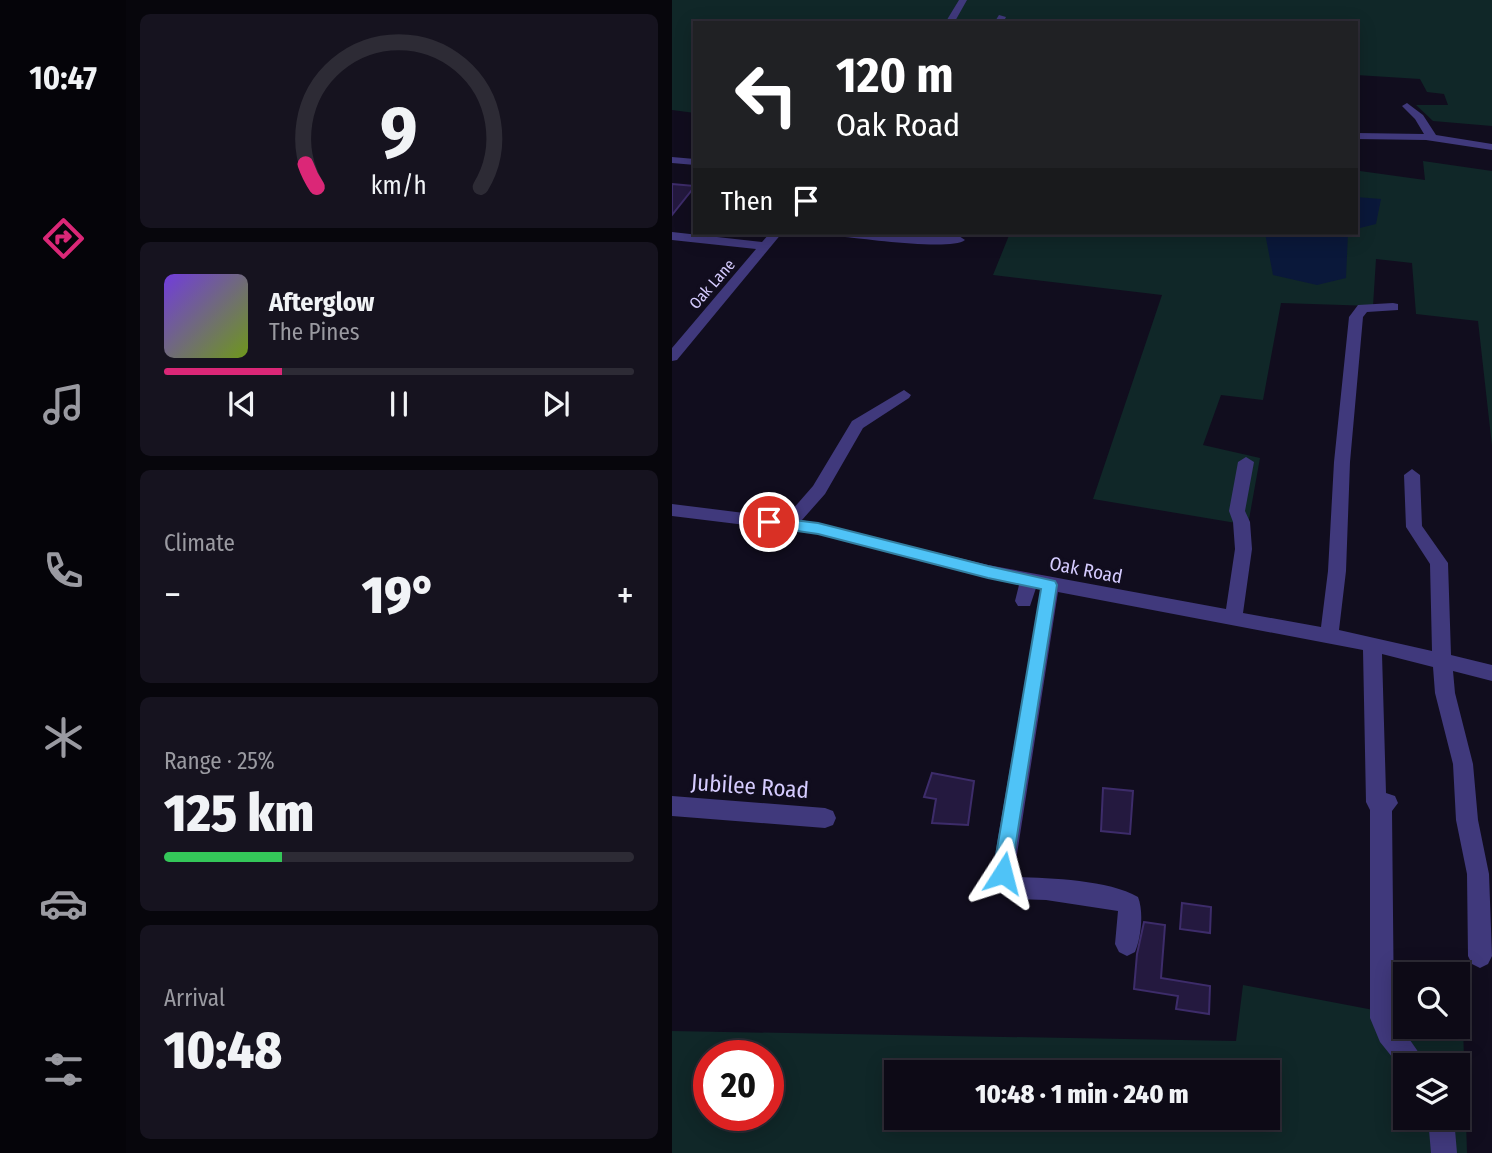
<!DOCTYPE html>
<html lang="en">
<head>
<meta charset="utf-8">
<style>
  body { margin:0; font-family:"Fira Sans Condensed",sans-serif; background:#16131f; color:#f1f3f6; height:100vh; display:flex; flex-direction:column; font-size:26px; white-space:nowrap }
  * { box-sizing:border-box; margin:0 }
  p { font-size:23px; color:#9a9aa1 }
  .icon { flex:none; width:38px; height:38px; fill:none; stroke:currentColor; stroke-width:2; stroke-linecap:round; stroke-linejoin:round }
  .map { position:relative; flex:1; overflow:hidden }
  .drawer { display:flex; flex-direction:column; gap:14px; padding:14px; background:#07060c; width:546px }
  .drawer>* { flex:none }
  .top-card { position:absolute; left:21px; top:21px; width:665px; height:214px; border-radius:0px; box-shadow:0 4px 18px #0003,0 0 0 2px #2d2b35; background:#202124; color:#fff; overflow:hidden }
  .buttons { position:absolute; left:721px; top:962px; display:grid; gap:14px }
  .buttons a { display:grid; place-items:center; width:77px; height:77px; border-radius:0px; background:#0d0a16; box-shadow:0 4px 18px #0003,0 0 0 2px #2d2b35; font-size:35px }
  .speed { position:absolute; left:21px; top:1040px; display:flex; gap:14px; font-size:35px; font-weight:700; text-align:center }
  .speed>* { display:grid; place-content:center; width:91px; height:91px; border-radius:50%; background:#0d0a16; box-shadow:0 4px 18px #0003,0 0 0 2px #2d2b35; line-height:1 }
  .speed .limit { border:10px solid #d22; background:#fff; color:#111 }
  .pin { position:absolute; display:grid; place-items:center; width:60px; height:60px; color:#fff; margin:-30px; border:4px solid #fff; border-radius:50%; box-shadow:0 2px 7px #0007 }
  .me { position:absolute; width:77px; margin:-38px; rotate:9deg; stroke-linejoin:round; filter:drop-shadow(0 0 5px #0008) }
  .turn { display:flex; align-items:center; gap:24px; height:147px; padding:0 28px; font-size:32px }
  .turn .icon { width:91px; height:91px; stroke-width:2.5 }
  .turn b { display:block; font-size:49px; line-height:60px }
  .then { display:flex; align-items:center; height:66px; padding:0 28px; background:#0003; gap:14px; font-size:26px }
  .big { font-size:52px; font-weight:800; line-height:1.1 }
  .drawer .tile { flex:1; display:flex; flex-direction:column; justify-content:center; gap:10px; min-width:0; padding:0 24px; border-radius:10px; background:#16131f }
  .drawer .dial { align-items:center; gap:0 }
  .dial svg { height:182px; overflow:visible; fill:none; stroke:#2d2b35; stroke-width:7; stroke-linecap:round; text-anchor:middle }
  .dial text { fill:#f1f3f6; stroke:none }
  .song { display:flex; align-items:center; gap:21px }
  .cover { width:84px; height:84px; border-radius:10px; background:linear-gradient(135deg,hsl(260 70% 55%),hsl(80 70% 35%)) }
  .played { height:7px; border-radius:4px; background:linear-gradient(90deg,#db2777 25%,#2d2b35 25%) }
  .keys { display:flex; justify-content:space-around; direction:ltr }
  .heat { display:flex; justify-content:space-between; align-items:center; font-size:38px; direction:ltr }
  .charge { height:10px; border-radius:5px; background:linear-gradient(90deg,#34c759 25%,#2d2b35 0) }
  .trip { position:absolute; left:212px; top:1060px; width:396px; height:70px; border-radius:0px; background:#0d0a16; box-shadow:0 4px 18px #0003,0 0 0 2px #2d2b35; font-weight:800; line-height:70px; text-align:center }
  main { display:flex; flex:1; min-height:0 }
  .tabs { display:flex; flex-direction:column; width:126px; justify-content:space-around; align-items:center; background:#050409; color:#9a9aa1 }
  .tabs .icon { width:49px; height:49px }
  .tabs .on { color:#db2777 }
  .tabs b { font-size:32px; color:#f1f3f6 }
  .map>svg:first-child { display:block }
</style>
</head>
<body>
<main>
<nav class="tabs">
<b>10:47</b>
<svg class="icon on" aria-label="directions" viewBox="0 0 24 24"><path d="M12 3l9 9-9 9-9-9zM9 14v-3h6M13 9l2 2-2 2"/></svg>
<svg class="icon" aria-label="music" viewBox="0 0 24 24"><path d="M9 18V5l10-2v13"/><circle cx="6" cy="18" r="3"/><circle cx="16" cy="16" r="3"/></svg>
<svg class="icon" aria-label="phone" viewBox="0 0 24 24"><path d="M5 4h4l2 5-3 2q2 4 5 5l2-3 5 2v4C11 20 4 13 5 4z"/></svg>
<svg class="icon" aria-label="climate" viewBox="0 0 24 24"><path d="M12 3v18M4 7l16 10M4 17L20 7"/></svg>
<svg class="icon" aria-label="car" viewBox="0 0 24 24"><path d="M5 17H2v-5l4-1 3-4h7l3 4 3 1v5h-3M9 17h6M6 11h13"/><circle cx="7" cy="17" r="2"/><circle cx="17" cy="17" r="2"/></svg>
<svg class="icon" aria-label="filters" viewBox="0 0 24 24"><path d="M4 7h16M4 17h16"/><circle cx="9" cy="7" r="2"/><circle cx="15" cy="17" r="2"/></svg>
</nav>
<section class="drawer">
<div class="tile dial"><svg viewBox="0 0 100 80">
<path d="M14 69A42 42 0 1 1 86 69"/>
<path d="M14 69A42 42 0 0 1 9 59" stroke="#db2777"/>
<text x="50" y="56" font-size="32" font-weight="700">9</text>
<text x="50" y="72" font-size="11">km/h</text>
</svg></div>
<div class="tile">
<div class="song"><i class="cover"></i><div><b>Afterglow</b><p>The Pines</p></div></div>
<div class="played"></div>
<div class="keys"><svg class="icon" aria-label="previous" viewBox="0 0 24 24"><path d="M18 5L8 12l10 7zM5 5v14"/></svg><svg class="icon" aria-label="pause" viewBox="0 0 24 24"><path d="M8 5v14M16 5v14"/></svg><svg class="icon" aria-label="next" viewBox="0 0 24 24"><path d="M6 5l10 7-10 7zM19 5v14"/></svg></div>
</div>
<div class="tile"><p>Climate</p>
<div class="heat"><a>−</a><b class="big">19°</b><a>+</a></div>
</div>
<div class="tile"><p>Range · 25%</p><b class="big">125 km</b><div class="charge"></div></div>
<div class="tile"><p>Arrival</p><b class="big">10:48</b></div>
</section>
<div class="map">
<svg width="820" height="1153" viewBox="0 0 820 1153">
  <rect width="100%" height="100%" fill="#110d1e"/>
  <path fill="#102728" fill-rule="evenodd" d="M0,0H820V126L761,121L744,105H776L772,94L755,92L748,79L684,75V23H23V113L0,110Z
    M751,161L820,171V446L806,321L744,314L740,263L704,259L701,306L609,303L591,400L549,395L531,445L588,458L576,525L421,499L490,295L321,275L338,233H684V167L688,171L753,180Z
    M571,985L733,1016V1027H791L795,1153H0V1031L564,1041ZM37,1055H96V1115H37ZM733,1066H786V1118H733ZM224,1073H595V1118H224Z"/>
  <path fill="#0a183a" d="M684,197L709,199L704,224L684,229Z
    M593,233H676L674,278L645,285L601,275Z"/>
  <path fill="#24193f" stroke="#3d2c6a" stroke-width="2" d="M0,184L23,186L0,215Z
    M260,773L302,781L296,825L260,823L264,799L252,797Z
    M431,788L461,791L458,834L429,831Z
    M510,903L539,907L538,933L508,929Z
    M472,922L493,925L489,978L538,986L537,1014L504,1009L506,996L462,989L465,954Z"/>
  <g fill="none" stroke-linecap="round" stroke-linejoin="round">
    <path fill="#40397c" fill-rule="evenodd" d="M287,0H295L282,23H273Z
      M327,15L334,17L331,23H322Z
      M735,103L751,115L764,135L820,144V150L754,140L684,139V133L752,134L743,119L730,106Z
      M0,157L23,159V165L0,163Z
      M0,232L90,242L98,233H110L5,360L0,361V348L84,249L0,240Z
      M167,233L287,236L293,240C279,251 195,239 173,237Z
      M721,303L726,304V310L695,312L691,317L678,462L674,571L667,630L760,651L758,564L734,527L732,475L740,469L748,475L750,526L776,563L779,655L820,665V681L781,671L783,693L801,764L806,820L817,874L820,956L816,964L808,968L800,964L796,956L795,874L784,820L781,764L763,693L761,667L710,654L714,793L723,796L726,803L720,811L722,1017L756,1066H733V1073L708,1042L698,1018V810L694,802L691,650L386,592L342,873L345,877C379,878 437,880 466,897C472,912 469,938 463,952L455,956L447,952L443,944L446,911L374,900L341,899L326,890L320,873L369,589L364,588L358,606H346L343,601L347,585L146,534L0,516V504L113,518L141,486L180,421L232,390L239,395L237,398L191,428L153,494L130,520L316,565L554,609L563,549L561,522L557,511L566,462L574,457L582,462L573,511L578,522L580,549L571,613L649,627L656,571L662,462L677,317L686,305Z
      M0,796L153,808L161,811L164,818L161,825L153,828L0,816Z
      M756,1118H782L785,1153H759Z"/>
  </g>
  <path fill="#4fc3f7" stroke="#337fa1" stroke-width="2" d="M97,517L146,523L316,566L383,581L385,585L338,880L331,883L323,880L321,873L369,589L316,578L146,534L91,526L89,522L91,518Z"/>
  <g text-anchor="middle" dominant-baseline="central" stroke-width="7" stroke-linejoin="round" paint-order="stroke">
    <g font-size="16" fill="#d5cbfe" stroke="#110d1e">
      <text transform="translate(40 284) rotate(-49)">Oak Lane</text>
    </g>
    <g font-size="19" fill="#d5cbfe" stroke="#110d1e">
      <text transform="translate(414 570) rotate(11)">Oak Road</text>
    </g>
    <g font-size="23" fill="#d5cbfe" stroke="#110d1e">
      <text transform="translate(78 786) rotate(4)">Jubilee Road</text>
    </g>
  </g>
</svg>
<div class="buttons">
<a><svg class="icon" aria-label="search" viewBox="0 0 24 24"><circle cx="10" cy="10" r="6"/><path d="M15 15l6 6"/></svg></a>
<a><svg class="icon" aria-label="layers" viewBox="0 0 24 24"><path d="M12 4l9 5-9 5-9-5zM3 14l9 5 9-5"/></svg></a>
</div>
<div class="speed"><div class="limit">20</div></div>
<div class="pin" style="left:97px;top:522px;background:#d93025"><svg class="icon" aria-label="arrive" viewBox="0 0 24 24"><path d="M6 21V4h12l-3 4 3 4H6"/></svg></div>
<svg class="me" style="left:331px;top:873px" viewBox="-20 -20 40 40"><path d="M0-17L14 15 0 8-14 15z" fill="#4fc3f7" stroke="#fff" stroke-width="4"/></svg>
<div class="trip">10:48 · 1 min · 240 m</div>
<div class="top-card">
<div class="turn"><svg class="icon" aria-label="left" viewBox="0 0 24 24"><path d="M17 20v-9H6M10 6l-5 5 5 5"/></svg><div><b>120 m</b>Oak Road</div></div>
<div class="then">Then<svg class="icon" aria-label="arrive" viewBox="0 0 24 24"><path d="M6 21V4h12l-3 4 3 4H6"/></svg></div>
</div>
</div>
</main>
</body>
</html>
